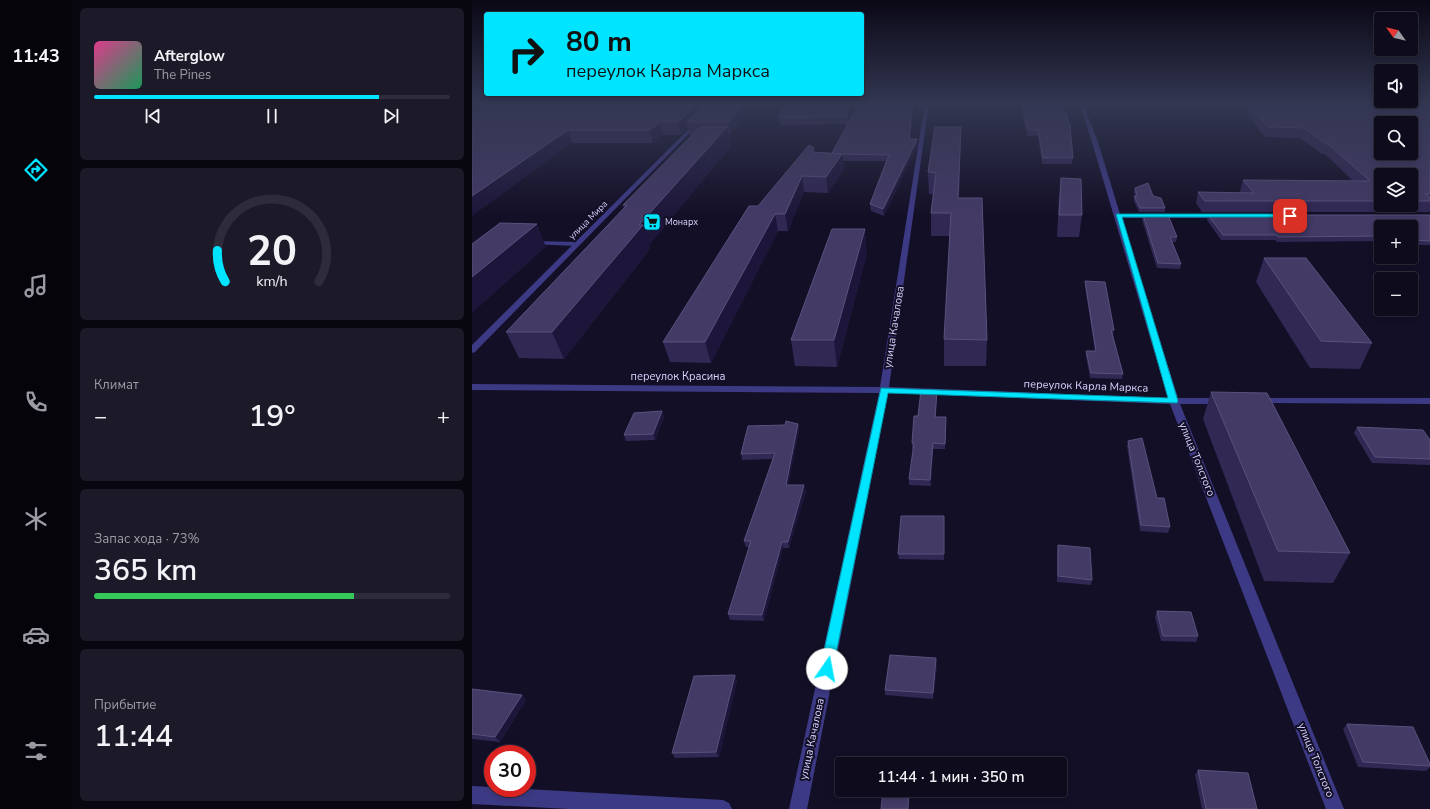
<!DOCTYPE html>
<html lang="ru">
<head>
<meta charset="utf-8">
<style>
  body { margin:0; font-family:"Nunito Sans",sans-serif; background:#1c1929; color:#f1f3f6; height:100vh; display:flex; flex-direction:column; font-size:15px; white-space:nowrap }
  * { box-sizing:border-box; margin:0 }
  p { font-size:13px; color:#9b9ba3 }
  .icon { flex:none; width:22px; height:22px; fill:none; stroke:currentColor; stroke-width:2; stroke-linecap:round; stroke-linejoin:round }
  .map { position:relative; flex:1; overflow:hidden }
  .panel { display:flex; flex-direction:column; gap:8px; padding:8px; background:#08060f; width:400px }
  .panel>* { flex:none }
  .banner { position:absolute; left:12px; top:12px; width:380px; height:84px; border-radius:4px; box-shadow:0 2px 6px #0003,0 0 0 1px #2e2b3b; background:#00e5ff; color:#111; overflow:hidden }
  .needle { width:26px; rotate:304deg }
  .fabs { position:absolute; left:902px; top:12px; display:grid; gap:8px }
  .fabs a { display:grid; place-items:center; width:44px; height:44px; border-radius:4px; background:#0e0b1c; box-shadow:0 2px 6px #0003,0 0 0 1px #2e2b3b; font-size:20px }
  .speed { position:absolute; left:12px; top:745px; display:flex; gap:8px; font-size:20px; font-weight:700; text-align:center }
  .speed>* { display:grid; place-content:center; width:52px; height:52px; border-radius:50%; background:#0e0b1c; box-shadow:0 2px 6px #0003,0 0 0 1px #2e2b3b; line-height:1 }
  .speed .limit { border:6px solid #d22; background:#fff; color:#111 }
  .pin { position:absolute; display:grid; place-items:center; width:34px; height:34px; color:#fff; margin:-17px; border-radius:8px; box-shadow:0 2px 6px #0006 }
  .me { position:absolute; width:44px; margin:-22px; rotate:12deg; stroke-linejoin:round; filter:drop-shadow(0 0 3px #0008) }
  .turn { display:flex; align-items:center; gap:14px; height:84px; padding:0 16px; font-size:18px }
  .turn .icon { width:52px; height:52px; stroke-width:2.5 }
  .turn b { display:block; font-size:28px; line-height:34px }
  .big { font-size:30px; font-weight:600; line-height:1.1 }
  .panel .tile { flex:1; display:flex; flex-direction:column; justify-content:center; gap:6px; min-width:0; padding:0 14px; border-radius:6px; background:#1c1929 }
  .panel .dial { align-items:center; gap:0 }
  .dial svg { height:104px; overflow:visible; fill:none; stroke:#2e2b3b; stroke-width:7; stroke-linecap:round; text-anchor:middle }
  .dial text { fill:#f1f3f6; stroke:none }
  .song { display:flex; align-items:center; gap:12px }
  .cover { width:48px; height:48px; border-radius:6px; background:linear-gradient(135deg,hsl(330 70% 55%),hsl(150 70% 35%)) }
  .played { height:4px; border-radius:2px; background:linear-gradient(90deg,#00e5ff 80%,#2e2b3b 80%) }
  .keys { display:flex; justify-content:space-around; direction:ltr }
  .heat { display:flex; justify-content:space-between; align-items:center; font-size:22px; direction:ltr }
  .charge { height:6px; border-radius:3px; background:linear-gradient(90deg,#34c759 73%,#2e2b3b 0) }
  .trip { position:absolute; left:363px; top:757px; width:232px; height:40px; border-radius:4px; background:#0e0b1c; box-shadow:0 2px 6px #0003,0 0 0 1px #2e2b3b; font-weight:600; line-height:40px; text-align:center }
  main { display:flex; flex:1; min-height:0 }
  .dock { display:flex; flex-direction:column; width:72px; justify-content:space-around; align-items:center; background:#06040b; color:#9b9ba3 }
  .dock .icon { width:28px; height:28px }
  .dock .active { color:#00e5ff }
  .dock b { font-size:18px; color:#f1f3f6 }
  .map>svg:first-child { display:block }
</style>
</head>
<body>
<main>
<nav class="dock">
<b>11:43</b>
<svg class="icon active" aria-label="directions" viewBox="0 0 24 24"><path d="M12 3l9 9-9 9-9-9zM9 14v-3h6M13 9l2 2-2 2"/></svg>
<svg class="icon" aria-label="music" viewBox="0 0 24 24"><path d="M9 18V5l10-2v13"/><circle cx="6" cy="18" r="3"/><circle cx="16" cy="16" r="3"/></svg>
<svg class="icon" aria-label="phone" viewBox="0 0 24 24"><path d="M5 4h4l2 5-3 2q2 4 5 5l2-3 5 2v4C11 20 4 13 5 4z"/></svg>
<svg class="icon" aria-label="climate" viewBox="0 0 24 24"><path d="M12 3v18M4 7l16 10M4 17L20 7"/></svg>
<svg class="icon" aria-label="car" viewBox="0 0 24 24"><path d="M5 17H2v-5l4-1 3-4h7l3 4 3 1v5h-3M9 17h6M6 11h13"/><circle cx="7" cy="17" r="2"/><circle cx="17" cy="17" r="2"/></svg>
<svg class="icon" aria-label="filters" viewBox="0 0 24 24"><path d="M4 7h16M4 17h16"/><circle cx="9" cy="7" r="2"/><circle cx="15" cy="17" r="2"/></svg>
</nav>
<section class="panel">
<div class="tile">
<div class="song"><i class="cover"></i><div><b>Afterglow</b><p>The Pines</p></div></div>
<div class="played"></div>
<div class="keys"><svg class="icon" aria-label="previous" viewBox="0 0 24 24"><path d="M18 5L8 12l10 7zM5 5v14"/></svg><svg class="icon" aria-label="pause" viewBox="0 0 24 24"><path d="M8 5v14M16 5v14"/></svg><svg class="icon" aria-label="next" viewBox="0 0 24 24"><path d="M6 5l10 7-10 7zM19 5v14"/></svg></div>
</div>
<div class="tile dial"><svg viewBox="0 0 100 80">
<path d="M14 69A42 42 0 1 1 86 69"/>
<path d="M14 69A42 42 0 0 1 8 45" stroke="#00e5ff"/>
<text x="50" y="56" font-size="32" font-weight="700">20</text>
<text x="50" y="72" font-size="11">km/h</text>
</svg></div>
<div class="tile"><p>Климат</p>
<div class="heat"><a>−</a><b class="big">19°</b><a>+</a></div>
</div>
<div class="tile"><p>Запас хода · 73%</p><b class="big">365 km</b><div class="charge"></div></div>
<div class="tile"><p>Прибытие</p><b class="big">11:44</b></div>
</section>
<div class="map">
<svg width="958" height="809" viewBox="0 0 958 809">
  <rect width="100%" height="100%" fill="#130f26"/>
  <g fill="none" stroke-linecap="round" stroke-linejoin="round">
    <path fill="#3d3a85" fill-rule="evenodd" d="M60,241L105,242L109,244L105,246L58,244L56,243Z"/>
    <path fill="#3d3a85" fill-rule="evenodd" d="M243,103H247L3,352L0,353V345Z
      M453,103H457L417,387L696,398L619,139L609,109L604,103H608L613,109L625,139L648,214H748L751,216L748,218H649L706,398H750L755,401L750,404H708L872,809H854L698,404L416,393L335,809H317L407,393L0,390V384L408,387Z
      M786,398H958V404L782,403L781,401Z
      M0,786L251,800L257,803L260,809H97L0,804Z"/>
  </g>
  <path fill="#312854" fill-rule="evenodd" d="M58,103H284L258,135H257L259,146L177,245L178,249L92,359L47,358L34,332L152,208L151,205L221,135H218L216,127L209,135H191L181,143H100Z
    M312,103H377L376,124L308,125L307,118Z
    M549,103L601,158L600,164H570L566,136H555L549,108Z
    M767,103H902L904,104L958,103V210L957,212H730L724,203L726,192L769,193L768,191L771,180L881,181L853,154H850L828,138L793,137L771,110L772,107ZM909,175H939V205H909Z
    M442,108L438,139L445,145L444,148L412,216L399,211L398,204L414,161H371L372,169L356,193L332,192L316,231H306L239,363L198,362L191,342L286,206L343,152L360,153Z
    M489,127L487,198L515,340L514,366H472V339L478,236H459V213L461,194H457L456,172Z
    M589,178L610,215L607,237H585L587,198Z
    M663,188L681,196L693,208V212H667L662,201V196H663L662,192Z
    M671,215L705,237L704,242H700L709,264L708,269L685,268L670,220Z
    M736,215H958V245H939V227H909V241L805,242L803,240H749L735,220Z
    M395,253L365,367L323,366L319,340Z
    M792,258L900,343L888,369L838,368L784,282Z
    M613,281L642,330L641,335L651,374L650,379L618,378L614,356V351H623L613,286Z
    M465,391L464,417H474L473,449H461L459,486L437,485V479L441,449H440V443L446,416Z
    M739,392L878,553L861,583L792,581L731,419Z
    M190,411L192,417L183,440L154,441L152,435Z
    M326,424L327,430L316,485L334,491L317,548H311L292,621L258,620L256,614L278,547H274L272,541L301,459L270,460L269,454Z
    M885,427L958,440V465L900,463L882,433Z
    M656,441L685,498L698,527L696,533L668,531L655,446Z
    M472,516V560L427,559L426,554Z
    M586,545L620,580L619,585L585,582V551Z
    M685,611L726,636L724,642L689,641L683,617Z
    M464,658L465,664L461,699L413,695V690Z
    M263,675L265,681L247,757L203,758L200,753Z
    M0,689L50,695L54,700L28,742L0,739Z
    M875,724L958,764V767L954,771L886,767L871,729Z
    M726,770L785,809H730L723,775Z"/>
  <path fill="#1d163a" d="M226,103H241L215,122L216,127L209,135L206,122Z
    M272,103H284L258,135L256,122Z
    M376,103H377V104L376,124L375,116Z
    M441,103L442,108L437,145V139Z
    M188,122L191,135L181,143L178,130Z
    M255,127L259,146L177,245L178,249L92,359L80,332L167,225Z
    M489,127V146L486,220V198Z
    M96,130L100,143L0,216V196Z
    M445,139L444,148L412,216L411,209Z
    M370,154L372,169L356,193L354,177Z
    M330,176L332,192L316,231L313,214Z
    M303,214L306,231L239,363L233,342Z
    M65,224L74,247L0,313V277Z
    M393,229L395,253L365,367L362,340Z
    M190,411L192,417L183,440L181,434Z
    M326,424L327,430L315,491L314,485Z
    M461,443V449L459,486L458,480Z
    M332,485L334,491L317,548L316,542Z
    M310,542L311,548L292,621L290,615Z
    M464,658L465,664L461,699V693Z
    M263,675L265,681L247,757L244,752Z
    M50,695L54,700L28,742L23,737Z
    M437,790H438L437,809H436Z"/>
  <path fill="#433a66" stroke="#5a527e" fill-rule="evenodd" d="M18,103H226L206,122H188L178,130H96L0,196V113Z
    M235,103H272L256,122H215Z
    M312,103H376L375,116L307,118Z
    M387,103H441L437,139H445L444,142L411,209L398,204L417,155L370,154L360,153Z
    M549,103H590L598,125L601,158H571L566,130H556Z
    M775,103H902L904,104L958,103V194H953L958,198V201H939V175H909V201H733L726,192L782,193L771,180L898,181L856,144H854L832,128L796,127ZM909,123H939V153H909Z
    M228,127H255L167,225H171L80,332H34L155,205H151Z
    M463,127H489L486,198H510L515,340L472,339L479,213H459L464,173L456,172Z
    M337,145L342,148L340,152L370,154L354,177L330,176L313,214H303L233,342H191L277,206H286Z
    M589,178L609,179L610,215H587Z
    M676,183L681,196L689,198L693,208H668L662,196H665L663,188Z
    M671,215H696L705,237H698L709,264L686,263Z
    M736,215H958V241L939,240V227H909V236L806,237L805,235H751Z
    M28,223L65,224L0,277V244Z
    M360,229H393L362,340H319Z
    M792,258H834L900,343L849,341Z
    M613,281L633,282L642,330H639L651,374L619,373L614,351H624Z
    M449,390L465,391L463,417H474L473,444L461,443L458,480L437,479L442,443H440L442,416H446Z
    M739,392L795,393L878,553L806,551Z
    M190,411L181,434L152,435L162,413Z
    M314,421L326,424L314,485H332L316,542H310L290,615L256,614L279,541H272L303,453L269,454L276,426L313,425Z
    M885,427L951,430L958,440V459L903,457Z
    M670,438L685,498H692L698,527L669,525L656,441Z
    M429,516H472V554H426Z
    M586,545L618,548L620,580L586,576Z
    M685,611L719,612L726,636H691Z
    M418,655L464,658L461,693L413,690Z
    M263,675L244,752L200,753L222,676Z
    M0,689L50,695L23,737L0,734Z
    M875,724L941,727L958,764V766L891,762Z
    M726,770L776,773L785,809H734Z
    M411,790H437L436,809H409Z"/>
  <linearGradient id="sky" x2="0" y2="1"><stop stop-color="#0a0815"/><stop offset="0.48" stop-color="#333752"/><stop offset="1" stop-color="#333752" stop-opacity="0"/></linearGradient>
  <rect width="958" height="216" fill="url(#sky)"/>
  <path fill="#00e5ff" stroke="#0095a6" d="M644,214H818L821,216L818,217H650L706,401L705,403L416,393L361,669L359,674L355,675L350,674L348,669L409,388L696,398Z"/>
  <defs>
    <symbol id="supermarket-square" viewBox="-11 -11 22 22"><rect x="-9" y="-9" width="18" height="18" rx="4" fill="#00e5ff" stroke="#130f26"/><path d="M-6-5.5h2.5l.6 2H6L4.5 2H-2.5L-4.4-4H-6ZM-1.5 3.2a1.3 1.3 0 1 0 .1 0ZM3 3.2a1.3 1.3 0 1 0 .1 0Z" fill="#111"/></symbol>
  </defs>
  <g fill-rule="evenodd">
    <use href="#supermarket-square" x="170" y="212" width="20" height="20"/>
  </g>
  <g text-anchor="middle" dominant-baseline="central" stroke-width="4" stroke-linejoin="round" paint-order="stroke">
    <g font-size="9" fill="#d9d4ff" stroke="#130f26">
      <text transform="translate(116 220) rotate(-45)">улица Мира</text>
    </g>
    <g font-size="9" fill="#d9d4ff" stroke="#130f26" text-anchor="start">
      <text x="193" y="222">Монарх</text>
    </g>
    <g font-size="11" fill="#d9d4ff" stroke="#130f26">
      <text transform="translate(422 327) rotate(-81)">улица Качалова</text>
      <text x="206" y="376">переулок Красина</text>
      <text transform="translate(614 386) rotate(2)">переулок Карла Маркса</text>
      <text transform="translate(725 459) rotate(68)">улица Толстого</text>
      <text transform="translate(340 739) rotate(-78)">улица Качалова</text>
      <text transform="translate(844 760) rotate(68)">улица Толстого</text>
    </g>
  </g>
</svg>
<div class="fabs">
<a><svg class="needle" viewBox="-14 -14 28 28"><path d="M0-13l5 13h-10z" fill="#e53935"/><path d="M0 13l5-13h-10z" fill="#9b9ba3"/></svg></a>
<a><svg class="icon" aria-label="sound" viewBox="0 0 24 24"><path d="M4 9h4l5-4v14l-5-4H4zM17 9q2 3 0 6"/></svg></a>
<a><svg class="icon" aria-label="search" viewBox="0 0 24 24"><circle cx="10" cy="10" r="6"/><path d="M15 15l6 6"/></svg></a>
<a><svg class="icon" aria-label="layers" viewBox="0 0 24 24"><path d="M12 4l9 5-9 5-9-5zM3 14l9 5 9-5"/></svg></a>
<a>+</a>
<a>−</a>
</div>
<div class="speed"><div class="limit">30</div></div>
<div class="pin" style="left:818px;top:216px;background:#d93025"><svg class="icon" aria-label="arrive" viewBox="0 0 24 24"><path d="M6 21V4h12l-3 4 3 4H6"/></svg></div>
<svg class="me" style="left:355px;top:669px" viewBox="-20 -20 40 40"><circle r="19" fill="#fff"/><path d="M0-13L10 11 0 6-10 11z" fill="#00e5ff"/></svg>
<div class="trip">11:44 · 1 мин · 350 m</div>
<div class="banner">
<div class="turn"><svg class="icon" aria-label="right" viewBox="0 0 24 24"><path d="M7 20v-9h11M14 6l5 5-5 5"/></svg><div><b>80 m</b>переулок Карла Маркса</div></div>
</div>
</div>
</main>
</body>
</html>
